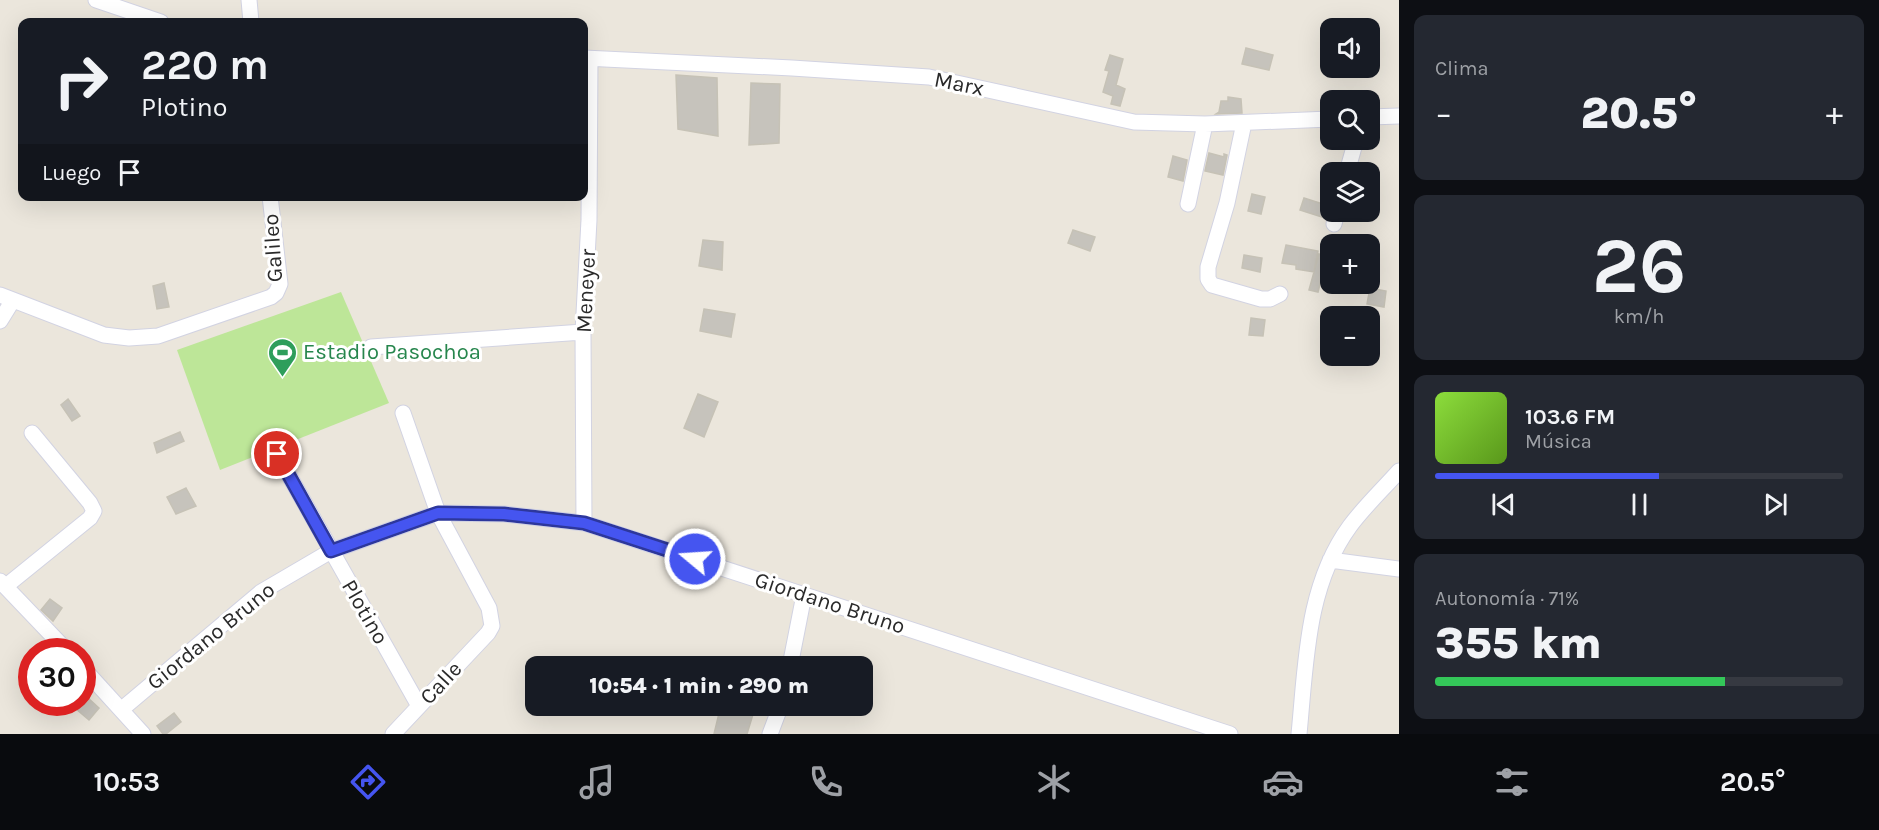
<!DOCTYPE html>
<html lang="es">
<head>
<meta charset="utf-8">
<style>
  body { margin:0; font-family:Karla,sans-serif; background:#242831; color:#f1f3f6; height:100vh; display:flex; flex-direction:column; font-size:22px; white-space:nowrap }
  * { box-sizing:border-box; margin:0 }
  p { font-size:20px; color:#9ea1a6 }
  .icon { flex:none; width:33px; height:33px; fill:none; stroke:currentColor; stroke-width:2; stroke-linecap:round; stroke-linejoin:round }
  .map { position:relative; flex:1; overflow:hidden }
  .panel { display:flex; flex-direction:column; gap:15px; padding:15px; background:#0d0f14; width:480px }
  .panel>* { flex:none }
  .guide { position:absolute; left:18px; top:18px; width:570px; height:183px; border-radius:12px; box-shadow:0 6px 24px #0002; background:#171b24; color:#f1f3f6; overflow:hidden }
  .buttons { position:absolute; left:1320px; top:18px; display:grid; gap:12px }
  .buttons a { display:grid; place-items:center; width:60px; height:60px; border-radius:12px; background:#171b24; box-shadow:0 6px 24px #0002; font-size:30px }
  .speed { position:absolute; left:18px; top:638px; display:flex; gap:12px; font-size:30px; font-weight:700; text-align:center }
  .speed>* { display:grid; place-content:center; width:78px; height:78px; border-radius:50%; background:#171b24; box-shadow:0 6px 24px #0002; line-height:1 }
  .speed .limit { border:9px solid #d22; background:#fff; color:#111 }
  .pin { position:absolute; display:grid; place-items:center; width:51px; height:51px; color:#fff; margin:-26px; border:3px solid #fff; border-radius:50%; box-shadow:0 2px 6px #0007 }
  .me { position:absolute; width:66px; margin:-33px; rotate:288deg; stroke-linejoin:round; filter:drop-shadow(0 0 4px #0008) }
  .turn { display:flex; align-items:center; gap:21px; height:126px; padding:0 24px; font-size:27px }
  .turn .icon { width:78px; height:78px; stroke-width:2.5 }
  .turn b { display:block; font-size:42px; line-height:51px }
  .then { display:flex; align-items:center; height:57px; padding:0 24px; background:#0003; gap:12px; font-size:22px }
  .big { font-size:45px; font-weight:800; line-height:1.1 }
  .panel .tile { flex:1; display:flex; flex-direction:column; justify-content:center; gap:9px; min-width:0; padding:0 21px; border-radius:12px; background:#242831 }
  .panel .dial { align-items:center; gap:0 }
  .dial b { font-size:78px; line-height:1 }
  .song { display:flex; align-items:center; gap:18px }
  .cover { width:72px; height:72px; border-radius:9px; background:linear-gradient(135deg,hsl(90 70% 55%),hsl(90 70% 35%)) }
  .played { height:6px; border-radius:3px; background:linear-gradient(90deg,#4555f0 55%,#363941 55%) }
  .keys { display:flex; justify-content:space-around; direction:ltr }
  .heat { display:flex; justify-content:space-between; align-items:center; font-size:33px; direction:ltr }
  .charge { height:9px; border-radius:4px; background:linear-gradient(90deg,#34c759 71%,#363941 0) }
  .trip { position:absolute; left:525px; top:656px; width:348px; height:60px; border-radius:12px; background:#171b24; box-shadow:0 6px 24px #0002; font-weight:800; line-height:60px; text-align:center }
  .tabs { display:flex; height:96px; justify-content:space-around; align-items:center; background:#090b0e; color:#9ea1a6 }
  .tabs .icon { width:42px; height:42px }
  .tabs .active { color:#4555f0 }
  .tabs b { font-size:27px; color:#f1f3f6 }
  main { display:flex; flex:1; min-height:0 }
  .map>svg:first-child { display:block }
</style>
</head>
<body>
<main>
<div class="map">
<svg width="1399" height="734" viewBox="0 0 1399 734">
  <rect width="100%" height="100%" fill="#ebe6dc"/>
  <path fill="#bde698" d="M341,292L389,403L220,470L177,350Z"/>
  <path fill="#c6c3bc" stroke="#c6c2b6" stroke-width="1.5" d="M1246,48L1273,55L1269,70L1242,64Z
    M1110,55L1123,59L1116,85L1125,89L1120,106L1111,104L1113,96L1103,92L1109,71L1105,70Z
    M676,75L717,78L718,136L678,129Z
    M751,83L780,84L779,143L749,145Z
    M1228,97L1241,99L1242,113L1216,114L1219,112L1221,101H1228Z
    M1209,153L1224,157V154L1227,155L1223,175L1205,171Z
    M1173,156L1187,160L1183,181L1168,177Z
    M1252,194L1265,197L1261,214L1248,211Z
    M1304,198L1326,205L1322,217L1300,210Z
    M1073,230L1095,237L1090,251L1068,243Z
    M703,240L723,242L722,270L699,266Z
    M1286,245L1318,251L1314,272L1296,269V265L1282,263Z
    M1319,254L1327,256L1318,292L1309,290Z
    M1244,255L1262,258L1260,272L1242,268Z
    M164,283L169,307L157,309L153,286Z
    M1370,288L1386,291L1384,307L1367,304Z
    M704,309L735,314L731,337L700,331Z
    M1251,318L1265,320L1263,336L1249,335Z
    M698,394L718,402L704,437L684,428Z
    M68,399L80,416L72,421L61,405Z
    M180,432L184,441L157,453L154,443Z
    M186,488L196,506L176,514L167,497Z
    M50,599L62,608L53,621L41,610Z
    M87,697L99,708L89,720L76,709Z
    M721,705H731L754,711L747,734H714Z
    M174,713L181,722L166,734H163L157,726Z"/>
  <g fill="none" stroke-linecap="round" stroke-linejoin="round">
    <defs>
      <path id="minor" d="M96,0L161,22
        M249,0L251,22
        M584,58L792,68L929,77L1134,122L1205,124L1330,119
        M1370,117L1399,116
        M1244,123L1227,203L1208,267V279L1212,285L1261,299H1270L1280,294
        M1347,172L1356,140
        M1188,204L1205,124
        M1334,224L1337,212
        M0,295L104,335L129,338L158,336L271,297L276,293L280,284L270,196
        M0,321L13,300
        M371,347L583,332
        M277,454L419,706
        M584,523L583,332L589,220L590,59
        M1330,560L1399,569
        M0,581L67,651
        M6,586L90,518L94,511L90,503L32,433
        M790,666L804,595
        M82,667L143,734
        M122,709L261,592L331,551L438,513L504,514L584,523L1230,734
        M393,734L488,633L492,626L489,608L438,513L403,413
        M770,734L781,705
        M1299,734C1306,664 1306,586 1350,526C1364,507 1383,489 1399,471"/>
    </defs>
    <use href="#minor" stroke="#d2d3e2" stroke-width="17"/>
    <use href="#minor" stroke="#fff" stroke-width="15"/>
  </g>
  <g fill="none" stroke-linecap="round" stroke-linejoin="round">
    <defs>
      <path id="route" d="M277,454L331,551L438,513L504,514L584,523L695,559"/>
    </defs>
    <use href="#route" stroke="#2d379c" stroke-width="15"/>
    <use href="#route" stroke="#4555f0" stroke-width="10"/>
  </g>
  <defs>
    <symbol id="stadium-pin" viewBox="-11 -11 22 30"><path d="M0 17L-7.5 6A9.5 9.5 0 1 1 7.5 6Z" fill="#2e9e5b" stroke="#fff"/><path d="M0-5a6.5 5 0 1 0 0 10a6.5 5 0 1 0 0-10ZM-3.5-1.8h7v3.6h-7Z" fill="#fff"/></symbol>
  </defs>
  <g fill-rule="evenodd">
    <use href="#stadium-pin" x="266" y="336" width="33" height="45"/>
  </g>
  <g text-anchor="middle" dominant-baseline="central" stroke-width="6" stroke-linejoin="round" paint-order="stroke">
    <g font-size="22" fill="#2a2a2a" stroke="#fff">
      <text transform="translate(959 84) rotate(11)">Marx</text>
      <text transform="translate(273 248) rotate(-94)">Galileo</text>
      <text transform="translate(586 291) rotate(-87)">Meneyer</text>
      <text transform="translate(830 603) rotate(18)">Giordano Bruno</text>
      <text transform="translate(365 612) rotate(60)">Plotino</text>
      <text transform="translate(211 636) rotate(-39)">Giordano Bruno</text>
      <text transform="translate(441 683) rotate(-47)">Calle</text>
    </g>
    <g font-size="22" fill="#27864d" stroke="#fff" text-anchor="start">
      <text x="303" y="352">Estadio Pasochoa</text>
    </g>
  </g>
</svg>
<div class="buttons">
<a><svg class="icon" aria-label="sound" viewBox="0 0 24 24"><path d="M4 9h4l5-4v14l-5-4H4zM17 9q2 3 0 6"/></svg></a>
<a><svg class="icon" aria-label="search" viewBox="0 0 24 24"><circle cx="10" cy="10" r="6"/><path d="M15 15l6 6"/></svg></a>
<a><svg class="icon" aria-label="layers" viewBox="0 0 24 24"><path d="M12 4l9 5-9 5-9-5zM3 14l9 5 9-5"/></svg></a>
<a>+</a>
<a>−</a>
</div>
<div class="speed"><div class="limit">30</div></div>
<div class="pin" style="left:277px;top:454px;background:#d93025"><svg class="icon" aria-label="arrive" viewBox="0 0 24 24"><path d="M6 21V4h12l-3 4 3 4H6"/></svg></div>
<svg class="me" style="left:695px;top:559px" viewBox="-20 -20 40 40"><circle r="17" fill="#4555f0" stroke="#fff" stroke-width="3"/><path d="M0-11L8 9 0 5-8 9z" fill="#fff"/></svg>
<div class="trip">10:54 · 1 min · 290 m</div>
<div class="guide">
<div class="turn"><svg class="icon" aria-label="right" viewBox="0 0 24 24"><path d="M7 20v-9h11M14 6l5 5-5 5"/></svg><div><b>220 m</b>Plotino</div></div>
<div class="then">Luego<svg class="icon" aria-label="arrive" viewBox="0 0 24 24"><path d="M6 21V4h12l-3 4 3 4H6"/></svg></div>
</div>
</div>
<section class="panel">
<div class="tile"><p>Clima</p>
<div class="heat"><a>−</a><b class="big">20.5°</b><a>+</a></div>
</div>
<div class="tile dial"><b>26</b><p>km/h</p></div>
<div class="tile">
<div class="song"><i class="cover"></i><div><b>103.6 FM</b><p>Música</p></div></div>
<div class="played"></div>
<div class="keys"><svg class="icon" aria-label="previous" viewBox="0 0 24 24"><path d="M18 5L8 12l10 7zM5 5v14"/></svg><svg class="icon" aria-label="pause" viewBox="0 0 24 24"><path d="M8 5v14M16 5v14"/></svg><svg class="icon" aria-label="next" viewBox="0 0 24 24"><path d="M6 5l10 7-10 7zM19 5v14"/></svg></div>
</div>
<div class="tile"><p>Autonomía · 71%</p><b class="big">355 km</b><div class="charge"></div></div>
</section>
</main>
<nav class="tabs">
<b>10:53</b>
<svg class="icon active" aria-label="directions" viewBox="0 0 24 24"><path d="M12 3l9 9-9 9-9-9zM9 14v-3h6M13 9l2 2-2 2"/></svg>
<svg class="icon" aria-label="music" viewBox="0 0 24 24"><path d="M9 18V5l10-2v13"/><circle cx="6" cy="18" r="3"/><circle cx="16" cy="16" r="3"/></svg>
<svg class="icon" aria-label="phone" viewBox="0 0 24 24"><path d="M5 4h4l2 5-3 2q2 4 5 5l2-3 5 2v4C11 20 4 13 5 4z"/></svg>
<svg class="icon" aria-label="climate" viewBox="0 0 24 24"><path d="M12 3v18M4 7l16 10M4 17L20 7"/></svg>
<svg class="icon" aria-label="car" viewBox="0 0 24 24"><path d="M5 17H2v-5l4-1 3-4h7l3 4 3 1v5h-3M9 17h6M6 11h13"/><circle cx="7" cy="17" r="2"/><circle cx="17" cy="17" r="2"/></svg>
<svg class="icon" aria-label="filters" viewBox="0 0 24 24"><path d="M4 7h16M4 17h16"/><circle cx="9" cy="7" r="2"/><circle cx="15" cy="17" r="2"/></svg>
<b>20.5°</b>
</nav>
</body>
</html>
